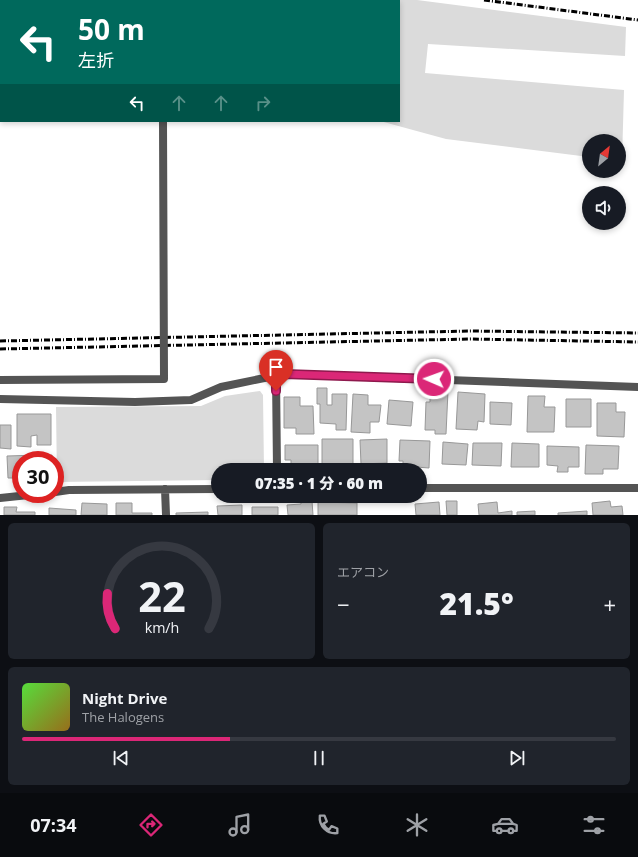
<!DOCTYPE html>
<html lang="ja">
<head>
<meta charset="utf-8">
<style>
  body { margin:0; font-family:"Open Sans","Noto Sans JP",sans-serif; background:#20242c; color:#f1f3f6; height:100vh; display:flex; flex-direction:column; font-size:15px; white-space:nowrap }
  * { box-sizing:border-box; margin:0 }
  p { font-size:13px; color:#9ea1a6 }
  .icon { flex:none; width:22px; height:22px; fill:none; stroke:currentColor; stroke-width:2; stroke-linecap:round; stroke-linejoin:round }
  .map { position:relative; height:515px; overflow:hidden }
  .panel { display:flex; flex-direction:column; gap:8px; padding:8px; background:#0d0f14; flex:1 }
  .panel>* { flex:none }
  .hud { position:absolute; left:0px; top:0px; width:400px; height:122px; box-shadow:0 2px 6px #0003; background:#00695c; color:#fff; overflow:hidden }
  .needle { width:26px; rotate:29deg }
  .tools { position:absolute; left:582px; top:134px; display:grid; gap:8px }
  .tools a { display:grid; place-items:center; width:44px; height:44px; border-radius:50%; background:#171b24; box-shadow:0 2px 6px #0003; font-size:20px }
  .speed { position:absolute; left:12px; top:451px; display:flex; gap:8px; font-size:20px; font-weight:700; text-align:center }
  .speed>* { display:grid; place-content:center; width:52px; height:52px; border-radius:50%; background:#171b24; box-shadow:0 2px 6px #0003; line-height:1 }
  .speed .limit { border:6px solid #d22; background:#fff; color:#111 }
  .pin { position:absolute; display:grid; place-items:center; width:34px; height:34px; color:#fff; margin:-41px -17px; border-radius:50% 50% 50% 0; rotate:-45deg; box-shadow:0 0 4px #0007 }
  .pin .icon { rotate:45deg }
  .me { position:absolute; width:44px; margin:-22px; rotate:272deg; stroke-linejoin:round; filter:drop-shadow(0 0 3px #0008) }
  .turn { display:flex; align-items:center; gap:14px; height:84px; padding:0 12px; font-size:18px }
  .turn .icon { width:52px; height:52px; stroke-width:2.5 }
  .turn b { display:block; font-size:28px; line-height:34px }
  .lanes { display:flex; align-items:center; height:38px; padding:0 12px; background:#0003; justify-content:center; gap:20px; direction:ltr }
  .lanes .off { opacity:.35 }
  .big { font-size:30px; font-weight:800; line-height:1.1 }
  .panel .tile { flex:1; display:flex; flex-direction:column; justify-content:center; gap:6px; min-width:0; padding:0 14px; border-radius:6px; background:#20242c }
  .panel .dial { align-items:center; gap:0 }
  .dial svg { height:104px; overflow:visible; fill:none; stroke:#363941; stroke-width:7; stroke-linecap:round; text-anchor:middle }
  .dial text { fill:#f1f3f6; stroke:none }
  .song { display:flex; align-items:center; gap:12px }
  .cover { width:48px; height:48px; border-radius:6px; background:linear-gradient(135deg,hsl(110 70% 55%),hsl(40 70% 35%)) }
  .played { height:4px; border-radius:2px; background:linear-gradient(90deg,#db2777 35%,#363941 35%) }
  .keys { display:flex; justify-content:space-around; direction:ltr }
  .heat { display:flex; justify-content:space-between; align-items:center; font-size:22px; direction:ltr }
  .panel .tiles { flex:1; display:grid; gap:8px; grid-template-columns:1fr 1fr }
  .tile:last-child { grid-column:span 2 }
  .trip { position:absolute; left:211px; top:463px; width:216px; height:40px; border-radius:20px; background:#171b24; box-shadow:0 2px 6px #0003; font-weight:800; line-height:40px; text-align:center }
  .tab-bar { display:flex; height:64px; justify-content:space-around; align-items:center; background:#090b0e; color:#9ea1a6 }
  .tab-bar .icon { width:28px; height:28px }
  .tab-bar .on { color:#db2777 }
  .tab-bar b { font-size:18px; color:#f1f3f6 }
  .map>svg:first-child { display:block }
</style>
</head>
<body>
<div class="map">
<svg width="638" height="515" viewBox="0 0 638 515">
  <rect width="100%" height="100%" fill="#fff"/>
  <path fill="#dbdbdb" d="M19,0H417L626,27L625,56L428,44L425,73L624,90L622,161H619V141H589V157L446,139L380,121H399V1Z
    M260,391L263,395L264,470H218V480L57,482L56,407L201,406L225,396Z"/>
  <path fill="#c4c4c4" stroke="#989898" d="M317,388H327V405H332V394H347L346,430H336V424L320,423V404H317Z
    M430,391H448L446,434H435V430H425L426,402H430Z
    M458,392L485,394L484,422L478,421L477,430L456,429Z
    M353,394L368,395V405H381L379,422H370V433L351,432Z
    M528,396H545L544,407H555L554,432H527Z
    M284,397H300V406H313L314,434H296V428H284Z
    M566,399H591V427H566Z
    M389,400L413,402L411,426L387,424Z
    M490,402L512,403L511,425L490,424Z
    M597,403H616V412H625L624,437L597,436Z
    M17,414H51V445H37V435L31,436V447L17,446Z
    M0,425H11V449L0,448Z
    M322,439H353V465H322Z
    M387,439V463L361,464L360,440Z
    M400,440L430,441L429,468L416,467V470H403V461H399Z
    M443,442L468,444L466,465L442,464Z
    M473,443H502L501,466L472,465Z
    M512,443L539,444V467H511Z
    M285,445H318V470H304V466H291V460H285Z
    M586,445L619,446L618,469H603V474H585Z
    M547,446L579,447V467H568V472H557L558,466L547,465Z
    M39,455V460H21V478H8L7,456Z
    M52,455V460H45L46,456Z
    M301,501H312L313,515H288L287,505L301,504Z
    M446,501H457V515H447Z
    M610,501L611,507L622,506L623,515H593L592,503Z
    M318,502L357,503V515H318Z
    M439,502L440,515H416L415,504Z
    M497,502L498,513L512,511V515H479L478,504Z
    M82,503L107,504V515H81Z
    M116,503H132V513H152V515H116Z
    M242,505V515H218L217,506Z
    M4,507H17L16,512H35V515H4Z
    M252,507H278V515H252Z
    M49,508L76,510V515H49Z
    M535,511V515H517V512Z
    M587,511V515H558V513Z
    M208,512V515H176V513Z"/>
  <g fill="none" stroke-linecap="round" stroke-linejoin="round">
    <path stroke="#545454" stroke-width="8" d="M163,0V1"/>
    <path stroke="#545454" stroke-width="8" d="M276,375L277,470
      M0,399L135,402L191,400L221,387L284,374L638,387
      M420,488H638
      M165,489L166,515
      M55,492L69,490L218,489
      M0,498L38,494"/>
    <path stroke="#000" stroke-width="3" stroke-dasharray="6 2 1 2" stroke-linecap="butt" d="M484,0L638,20
      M0,341L470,331L638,333
      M0,349L470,339L638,342"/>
    <path stroke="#545454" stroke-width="8" d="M0,380L164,379L163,121"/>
  </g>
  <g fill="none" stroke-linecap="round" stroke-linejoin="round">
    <defs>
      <path id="route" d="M276,391V375L284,374L434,379"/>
    </defs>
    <use href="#route" stroke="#8e194d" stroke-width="10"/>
    <use href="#route" stroke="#db2777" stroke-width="7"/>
  </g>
</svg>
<div class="tools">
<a><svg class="needle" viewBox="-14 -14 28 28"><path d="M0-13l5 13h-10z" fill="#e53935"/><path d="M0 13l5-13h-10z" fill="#9ea1a6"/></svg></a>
<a><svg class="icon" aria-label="sound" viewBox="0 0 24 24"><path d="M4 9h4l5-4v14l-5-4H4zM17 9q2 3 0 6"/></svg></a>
</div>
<div class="speed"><div class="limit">30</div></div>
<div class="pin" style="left:276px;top:391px;background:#d93025"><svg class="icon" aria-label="arrive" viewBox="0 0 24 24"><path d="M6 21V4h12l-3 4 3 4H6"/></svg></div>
<svg class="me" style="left:434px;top:379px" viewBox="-20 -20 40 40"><circle r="17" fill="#db2777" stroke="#fff" stroke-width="3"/><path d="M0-11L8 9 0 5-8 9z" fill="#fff"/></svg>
<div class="trip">07:35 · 1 分 · 60 m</div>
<div class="hud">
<div class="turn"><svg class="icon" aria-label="left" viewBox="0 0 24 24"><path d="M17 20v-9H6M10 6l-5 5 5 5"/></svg><div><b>50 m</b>左折</div></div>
<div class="lanes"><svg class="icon" aria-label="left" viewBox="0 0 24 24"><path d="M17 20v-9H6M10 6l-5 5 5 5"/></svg><svg class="icon off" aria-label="ahead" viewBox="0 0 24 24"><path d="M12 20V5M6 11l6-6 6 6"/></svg><svg class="icon off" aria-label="ahead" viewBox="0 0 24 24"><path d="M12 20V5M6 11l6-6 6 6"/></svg><svg class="icon off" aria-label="right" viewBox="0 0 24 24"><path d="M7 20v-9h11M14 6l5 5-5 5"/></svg></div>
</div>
</div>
<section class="panel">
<div class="tiles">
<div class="tile dial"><svg viewBox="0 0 100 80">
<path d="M14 69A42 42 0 1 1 86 69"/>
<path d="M14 69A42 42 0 0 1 8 42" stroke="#db2777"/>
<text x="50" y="56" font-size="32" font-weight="700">22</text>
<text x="50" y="72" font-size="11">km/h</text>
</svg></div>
<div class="tile"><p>エアコン</p>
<div class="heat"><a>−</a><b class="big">21.5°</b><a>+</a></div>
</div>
<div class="tile">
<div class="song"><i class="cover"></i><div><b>Night Drive</b><p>The Halogens</p></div></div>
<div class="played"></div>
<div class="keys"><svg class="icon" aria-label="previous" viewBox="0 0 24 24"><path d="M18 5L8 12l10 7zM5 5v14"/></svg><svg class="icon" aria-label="pause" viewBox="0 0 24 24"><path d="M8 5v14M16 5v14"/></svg><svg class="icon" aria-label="next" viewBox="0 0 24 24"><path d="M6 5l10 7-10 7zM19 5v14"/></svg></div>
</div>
</div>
</section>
<nav class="tab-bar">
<b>07:34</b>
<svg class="icon on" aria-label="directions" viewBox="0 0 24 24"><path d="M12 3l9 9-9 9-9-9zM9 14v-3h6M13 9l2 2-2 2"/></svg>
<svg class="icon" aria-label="music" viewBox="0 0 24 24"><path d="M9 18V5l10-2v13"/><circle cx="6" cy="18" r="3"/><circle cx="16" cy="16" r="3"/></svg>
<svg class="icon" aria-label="phone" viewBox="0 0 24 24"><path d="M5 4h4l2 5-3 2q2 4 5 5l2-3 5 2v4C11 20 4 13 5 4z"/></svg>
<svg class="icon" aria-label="climate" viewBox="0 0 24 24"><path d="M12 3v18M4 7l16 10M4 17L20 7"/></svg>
<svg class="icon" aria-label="car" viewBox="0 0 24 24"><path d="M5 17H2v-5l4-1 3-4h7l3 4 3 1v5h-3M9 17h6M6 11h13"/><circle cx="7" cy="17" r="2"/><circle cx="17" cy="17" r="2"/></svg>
<svg class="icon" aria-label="filters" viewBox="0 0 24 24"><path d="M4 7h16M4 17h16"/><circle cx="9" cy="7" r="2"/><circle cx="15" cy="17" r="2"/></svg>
</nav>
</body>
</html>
